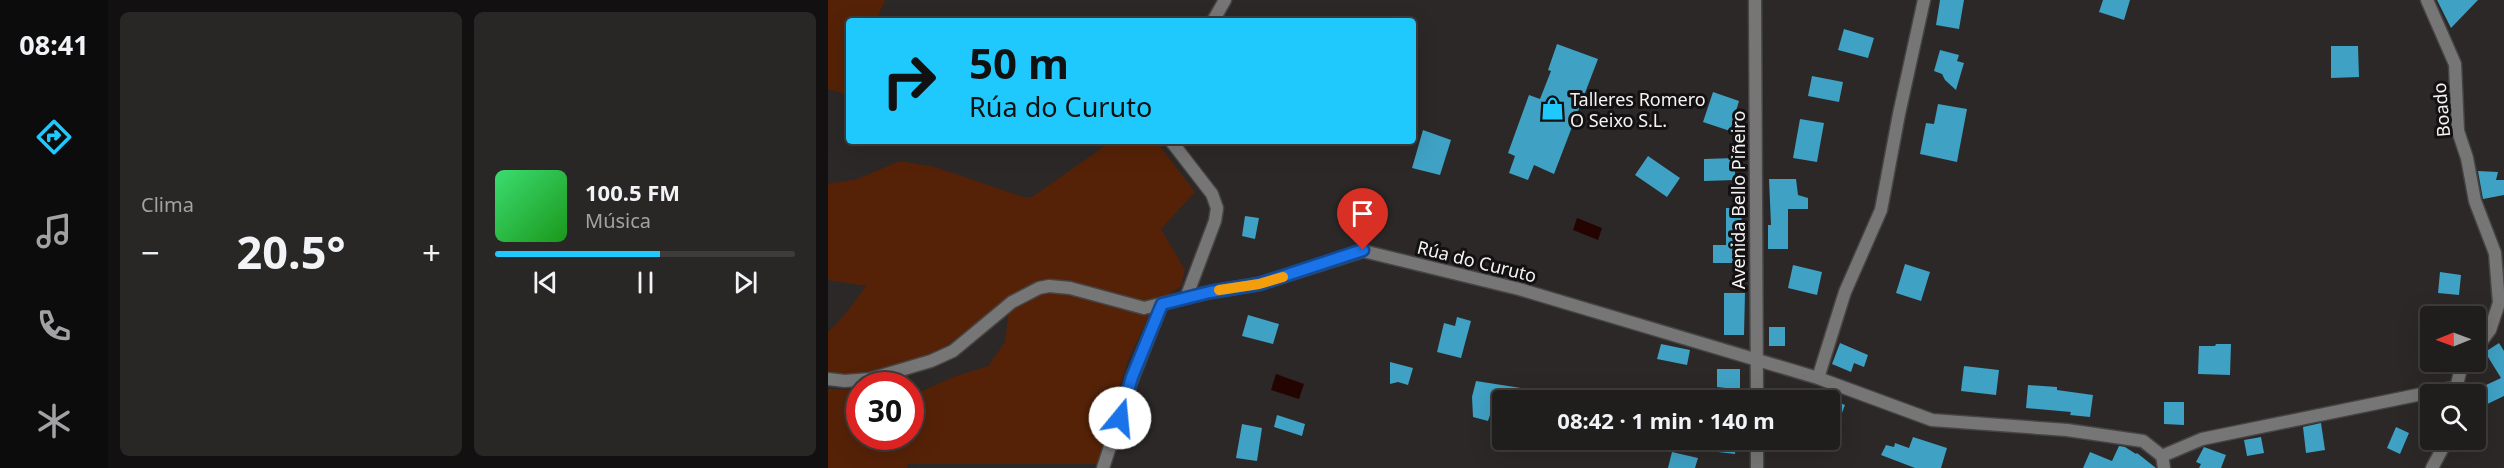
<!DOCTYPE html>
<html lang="es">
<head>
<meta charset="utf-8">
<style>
  body { margin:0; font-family:"Noto Sans",sans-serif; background:#282726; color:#f1f3f6; height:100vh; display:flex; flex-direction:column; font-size:22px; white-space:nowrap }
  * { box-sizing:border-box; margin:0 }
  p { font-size:20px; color:#a2a2a4 }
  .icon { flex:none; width:33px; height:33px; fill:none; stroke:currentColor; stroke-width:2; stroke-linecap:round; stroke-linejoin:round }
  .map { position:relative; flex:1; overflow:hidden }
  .drawer { display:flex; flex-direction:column; gap:12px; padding:12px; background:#121010; width:720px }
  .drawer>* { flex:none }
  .hud { position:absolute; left:18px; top:18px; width:570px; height:126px; border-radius:6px; box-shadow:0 6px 24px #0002,0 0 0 2px #3d3c3b; background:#1fc9fd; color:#111; overflow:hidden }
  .needle { width:39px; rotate:269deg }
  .tools { position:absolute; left:1592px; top:306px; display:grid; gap:12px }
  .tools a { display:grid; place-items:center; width:66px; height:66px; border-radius:6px; background:#201e1d; box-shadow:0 6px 24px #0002,0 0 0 2px #3d3c3b; font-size:30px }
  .speed { position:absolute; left:18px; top:372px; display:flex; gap:12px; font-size:30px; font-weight:700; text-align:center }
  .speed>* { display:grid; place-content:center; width:78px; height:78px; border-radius:50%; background:#201e1d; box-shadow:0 6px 24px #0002,0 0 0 2px #3d3c3b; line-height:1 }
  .speed .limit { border:9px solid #d22; background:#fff; color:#111 }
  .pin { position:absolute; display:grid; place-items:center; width:51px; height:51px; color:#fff; margin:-62px -26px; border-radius:50% 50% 50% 0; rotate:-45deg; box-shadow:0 0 6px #0007 }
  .pin .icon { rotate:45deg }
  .me { position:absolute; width:66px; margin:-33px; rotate:17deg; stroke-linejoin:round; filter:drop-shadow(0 0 4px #0008) }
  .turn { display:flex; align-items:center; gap:21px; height:126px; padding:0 24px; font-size:27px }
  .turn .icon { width:78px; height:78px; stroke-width:2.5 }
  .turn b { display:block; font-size:42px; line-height:51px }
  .big { font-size:45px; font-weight:700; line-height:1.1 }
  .drawer .widget { flex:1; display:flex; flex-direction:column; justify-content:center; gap:9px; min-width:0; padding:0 21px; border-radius:9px; background:#282726 }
  .song { display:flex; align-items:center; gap:18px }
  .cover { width:72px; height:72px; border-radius:9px; background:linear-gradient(135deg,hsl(140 70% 55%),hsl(120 70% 35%)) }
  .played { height:6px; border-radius:3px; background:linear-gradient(90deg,#1fc9fd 55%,#3d3c3b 55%) }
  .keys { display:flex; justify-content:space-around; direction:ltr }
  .heat { display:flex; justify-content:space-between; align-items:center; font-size:33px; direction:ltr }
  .drawer .tiles { flex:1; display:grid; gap:12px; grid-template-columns:repeat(2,1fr) }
  .trip { position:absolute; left:664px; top:390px; width:348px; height:60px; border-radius:6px; background:#201e1d; box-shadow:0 6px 24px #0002,0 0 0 2px #3d3c3b; font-weight:700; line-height:60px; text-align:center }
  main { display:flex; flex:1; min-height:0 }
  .menu { display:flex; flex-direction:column; width:108px; justify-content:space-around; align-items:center; background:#0d0c0c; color:#a2a2a4 }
  .menu .icon { width:42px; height:42px }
  .menu .selected { color:#1fc9fd }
  .menu b { font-size:27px; color:#f1f3f6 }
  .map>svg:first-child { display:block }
</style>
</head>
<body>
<main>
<nav class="menu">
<b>08:41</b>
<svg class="icon selected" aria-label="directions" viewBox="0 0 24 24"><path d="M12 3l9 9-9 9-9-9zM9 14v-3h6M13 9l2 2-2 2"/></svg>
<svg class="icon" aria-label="music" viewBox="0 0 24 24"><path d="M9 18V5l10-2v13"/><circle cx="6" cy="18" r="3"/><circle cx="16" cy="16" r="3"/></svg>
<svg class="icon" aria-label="phone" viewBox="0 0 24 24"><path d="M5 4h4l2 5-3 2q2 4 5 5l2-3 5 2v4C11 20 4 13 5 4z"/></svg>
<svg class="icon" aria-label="climate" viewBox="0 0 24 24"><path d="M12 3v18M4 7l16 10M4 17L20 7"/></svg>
</nav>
<section class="drawer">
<div class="tiles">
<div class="widget"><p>Clima</p>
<div class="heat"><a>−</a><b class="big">20.5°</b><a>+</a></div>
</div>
<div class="widget">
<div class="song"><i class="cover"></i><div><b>100.5 FM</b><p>Música</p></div></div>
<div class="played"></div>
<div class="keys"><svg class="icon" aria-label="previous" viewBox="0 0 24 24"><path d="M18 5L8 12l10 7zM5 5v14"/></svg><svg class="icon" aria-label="pause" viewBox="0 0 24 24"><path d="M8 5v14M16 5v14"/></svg><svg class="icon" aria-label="next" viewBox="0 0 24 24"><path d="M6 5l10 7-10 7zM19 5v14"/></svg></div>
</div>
</div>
</section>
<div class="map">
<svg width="1676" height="468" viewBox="0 0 1676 468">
  <rect width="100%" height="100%" fill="#2b2827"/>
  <path fill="#552207" d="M0,0H57L48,21H21V95L0,89Z
    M284,141H328L367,192L333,229L357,270L353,286L336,298L318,303L240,283L159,315L116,348L89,360L33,374L13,375L0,372V332L19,312L38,286L0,280V184L29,179L72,161L107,167L195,197H204Z
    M224,290L322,314L300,360L269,464H80L79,468H0V389L31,390L32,436H82L83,396L125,377L160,366L177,342L181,310L211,292Z
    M81,375L80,385H47Z"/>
  <path fill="#240400" d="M749,218L774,228L770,240L745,230Z
    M448,374L476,384L471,399L443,390Z"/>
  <path fill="#3fa1c4" d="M1112,0H1136L1131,29L1108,25Z
    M1275,0H1302L1296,20L1271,12Z
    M1609,0H1650L1623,28Z
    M1016,29L1046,38L1040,58L1010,50Z
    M729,44L770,59L726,174L706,165L700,180L681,173L687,156L680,153L701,95L712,99L723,71L720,70Z
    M1503,46H1530L1531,77L1503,78Z
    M1112,50L1131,55L1129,61L1136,63L1128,90L1117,80L1114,74L1106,71Z
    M984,76L1015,82L1011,102L980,96Z
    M885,92L911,101L902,131L875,122Z
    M1110,104L1139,109L1129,162L1092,154L1098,123L1106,124Z
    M972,119L996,123L989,162L965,158Z
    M595,130L623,140L612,175L584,168Z
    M820,156L852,178L839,197L807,175Z
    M907,158V180L876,181V159Z
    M1650,171L1670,172L1668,180H1676V195L1655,199Z
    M941,179H968L970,195L980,198V209H960V249H940V225H943Z
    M898,208H914L912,263H885V245H898Z
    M417,216L431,218L427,239L414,236Z
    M1077,264L1102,272L1093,301L1068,293Z
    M965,265L994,272L989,295L960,288Z
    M1612,272L1633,275L1631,295L1610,293Z
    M896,293H917L916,335H896Z
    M420,315L451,324L445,344L414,336Z
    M629,317L643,321L633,358L609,352L616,323L627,326Z
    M941,327H957V346H941Z
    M1012,343L1040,355L1036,367L1026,363L1023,372L1004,364Z
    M1671,343L1676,351V396L1651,408L1647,394L1643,392L1673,378L1657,352Z
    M833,344L862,350L859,365L829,359Z
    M1388,344H1403L1402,375L1370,374L1371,346H1387Z
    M562,362L585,368L580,385L570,382L562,384Z
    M1136,366L1171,370L1168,395L1133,391Z
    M889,369H912V399H898V388L889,387Z
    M648,381L693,388L689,400H675L673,414L663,412L660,421L645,417L644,397Z
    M1200,385L1229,387V390L1265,395L1262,417L1242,415L1243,412L1198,408Z
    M1002,399L1017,405L1003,442L1002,441Z
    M1336,402H1356V425L1336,424Z
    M449,415L477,424L474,436L446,427Z
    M1493,423L1497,450L1478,453L1475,427Z
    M414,424L434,428L429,461L408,458Z
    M1568,427L1581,433L1572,454L1559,448Z
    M1085,437L1119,448L1113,468H1087L1053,455L1058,445L1066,447L1067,443L1081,448Z
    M1433,437L1436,453L1419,456L1416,440Z
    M857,440H908L907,454L856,448Z
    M1291,446L1297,447L1308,454L1309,453L1328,468H1255L1262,452L1284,461Z
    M1376,447L1398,455L1393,468H1371L1373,464L1368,462Z
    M844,452L870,458L867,468H840Z"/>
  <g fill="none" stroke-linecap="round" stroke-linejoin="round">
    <defs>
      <path id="minor" d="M1599,0L1627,64L1630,131L1639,158L1647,201L1667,253L1671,303L1662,330L1647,350
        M385,21L397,0
        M343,141L384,194L389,208L387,221L358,298
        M990,378L1017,292L1053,210L1071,114L1096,0
        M0,379L17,381L42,379L103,361L125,351L184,302L211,288L221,286L242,288L316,308L382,292L431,284L535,251L691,289L990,378L1104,420L1239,430L1315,441L1334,456L1336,468
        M1627,393L1633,368L1638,362
        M1334,456L1374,439L1628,387
        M275,468L305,377L334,304
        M1604,468L1619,440"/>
      <path id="tertiary" d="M927,0L929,400
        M929,440V468"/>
    </defs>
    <use href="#minor" stroke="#474444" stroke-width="15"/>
    <use href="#tertiary" stroke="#474444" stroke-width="15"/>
    <use href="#minor" stroke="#777676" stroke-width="12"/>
    <use href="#tertiary" stroke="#777676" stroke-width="12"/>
  </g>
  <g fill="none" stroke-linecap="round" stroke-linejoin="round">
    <defs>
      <path id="route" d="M292,418L304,377L334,304L382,292L431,284L535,250"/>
    </defs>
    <use href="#route" stroke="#114b97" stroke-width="15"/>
    <use href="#route" stroke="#1a73e8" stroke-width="10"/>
    <path stroke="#f59e0b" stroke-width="10" d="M391,290L431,284L455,277"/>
  </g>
  <defs>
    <symbol id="shop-bare" viewBox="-9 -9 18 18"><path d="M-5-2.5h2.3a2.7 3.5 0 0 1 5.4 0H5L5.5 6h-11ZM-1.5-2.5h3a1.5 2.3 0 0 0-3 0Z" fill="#1fc9fd" stroke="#131111" stroke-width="2.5" paint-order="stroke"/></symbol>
  </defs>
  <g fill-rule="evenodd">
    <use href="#shop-bare" x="708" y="92" width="33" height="33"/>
  </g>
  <g text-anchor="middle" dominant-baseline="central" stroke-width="6" stroke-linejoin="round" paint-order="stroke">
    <g font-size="18" fill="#f5f3f3" stroke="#131111" text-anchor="start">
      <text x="742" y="99">Talleres Romero<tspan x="742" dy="21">O Seixo S.L.</tspan></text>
    </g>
    <g font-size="18" fill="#f5f3f3" stroke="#131111">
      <text transform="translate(1613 110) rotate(-95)">Boado</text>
      <text transform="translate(910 200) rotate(-90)">Avenida Bello Piñeiro</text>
      <text transform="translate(649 261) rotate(14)">Rúa do Curuto</text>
    </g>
  </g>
</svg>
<div class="tools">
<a><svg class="needle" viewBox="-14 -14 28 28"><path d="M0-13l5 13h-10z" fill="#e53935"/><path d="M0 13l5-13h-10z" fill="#a2a2a4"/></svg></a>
<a><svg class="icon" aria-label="search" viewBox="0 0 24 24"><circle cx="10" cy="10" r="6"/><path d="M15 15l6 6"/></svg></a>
</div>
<div class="speed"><div class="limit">30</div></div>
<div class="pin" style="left:535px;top:250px;background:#d93025"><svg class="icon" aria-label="arrive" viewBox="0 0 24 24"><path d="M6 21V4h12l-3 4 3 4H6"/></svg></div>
<svg class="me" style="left:292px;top:418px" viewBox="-20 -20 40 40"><circle r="19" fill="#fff"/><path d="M0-13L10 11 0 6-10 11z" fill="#1a73e8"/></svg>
<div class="trip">08:42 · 1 min · 140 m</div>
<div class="hud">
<div class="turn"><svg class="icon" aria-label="right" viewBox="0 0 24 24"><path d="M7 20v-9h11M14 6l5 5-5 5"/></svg><div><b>50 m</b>Rúa do Curuto</div></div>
</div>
</div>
</main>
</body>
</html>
